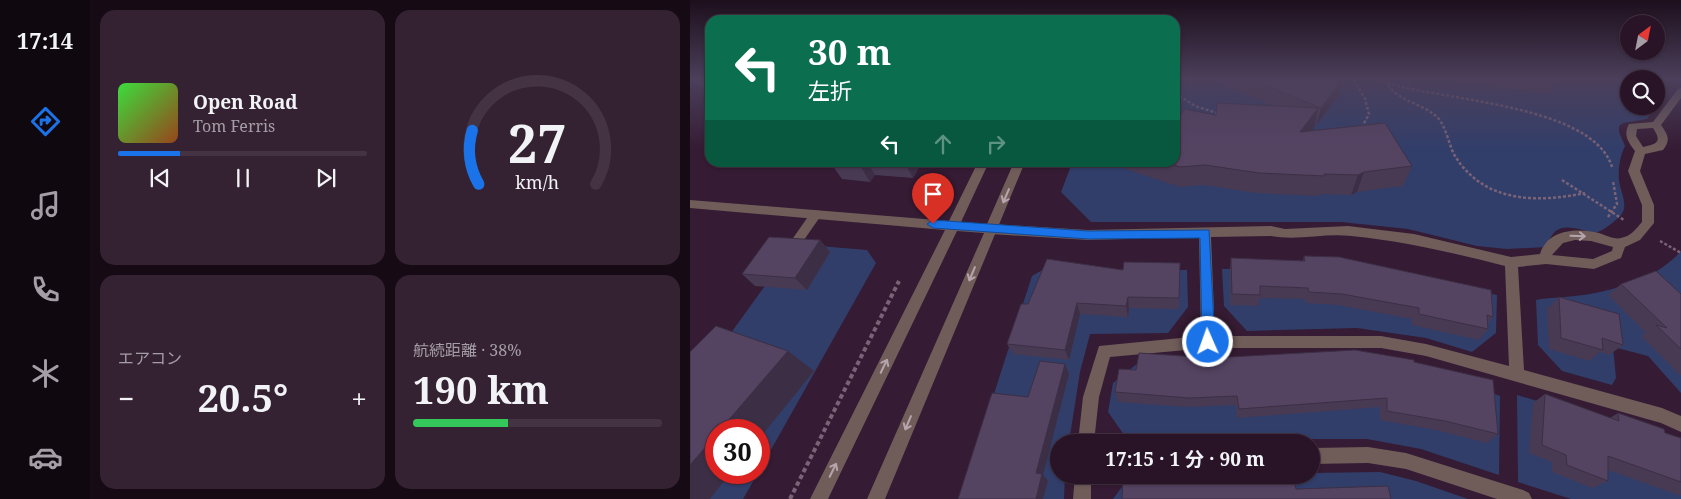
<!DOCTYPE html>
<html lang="ja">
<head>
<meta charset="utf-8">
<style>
  body { margin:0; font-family:"Noto Serif","Noto Sans JP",serif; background:#342132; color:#f1f3f6; height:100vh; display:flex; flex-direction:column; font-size:19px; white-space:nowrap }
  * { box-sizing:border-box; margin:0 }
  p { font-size:16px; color:#a59ea7 }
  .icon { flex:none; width:28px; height:28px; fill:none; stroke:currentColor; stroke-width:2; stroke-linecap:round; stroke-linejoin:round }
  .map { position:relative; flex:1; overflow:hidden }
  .sheet { display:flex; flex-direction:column; gap:10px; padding:10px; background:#160b15; width:600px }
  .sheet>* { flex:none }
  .banner { position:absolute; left:15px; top:15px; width:475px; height:152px; border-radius:15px; box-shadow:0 1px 4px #0004,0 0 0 1px #443343; background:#0b6e4f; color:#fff; overflow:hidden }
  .needle { width:32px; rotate:32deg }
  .controls { position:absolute; left:930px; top:15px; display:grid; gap:10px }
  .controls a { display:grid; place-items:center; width:45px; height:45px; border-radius:50%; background:#281426; box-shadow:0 1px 4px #0004,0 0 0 1px #443343; font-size:25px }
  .speed { position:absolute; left:15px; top:419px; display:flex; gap:10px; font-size:25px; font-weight:700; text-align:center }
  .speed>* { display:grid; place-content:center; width:65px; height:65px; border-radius:50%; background:#281426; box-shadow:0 1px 4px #0004,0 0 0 1px #443343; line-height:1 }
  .speed .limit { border:8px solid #d22; background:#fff; color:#111 }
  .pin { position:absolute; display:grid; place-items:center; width:42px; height:42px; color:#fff; margin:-51px -21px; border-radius:50% 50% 50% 0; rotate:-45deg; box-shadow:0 0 5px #0007 }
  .pin .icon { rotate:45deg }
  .me { position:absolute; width:55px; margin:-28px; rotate:358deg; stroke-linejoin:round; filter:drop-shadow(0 0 4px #0008) }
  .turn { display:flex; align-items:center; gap:18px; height:105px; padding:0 20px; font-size:22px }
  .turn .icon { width:65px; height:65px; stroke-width:2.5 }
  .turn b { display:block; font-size:35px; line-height:42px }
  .lanes { display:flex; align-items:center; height:48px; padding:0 20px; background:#0003; justify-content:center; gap:25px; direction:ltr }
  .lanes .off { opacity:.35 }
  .big { font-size:38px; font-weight:700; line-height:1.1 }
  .sheet .widget { flex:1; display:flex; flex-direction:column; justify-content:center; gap:8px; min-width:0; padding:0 18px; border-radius:15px; background:#342132 }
  .sheet .dial { align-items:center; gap:0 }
  .dial svg { height:130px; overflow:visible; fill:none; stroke:#443343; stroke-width:7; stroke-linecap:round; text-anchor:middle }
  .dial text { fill:#f1f3f6; stroke:none }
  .song { display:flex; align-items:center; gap:15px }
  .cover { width:60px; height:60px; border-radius:8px; background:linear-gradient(135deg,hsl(120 70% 55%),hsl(20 70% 35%)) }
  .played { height:5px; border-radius:2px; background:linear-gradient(90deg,#1a73e8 25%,#443343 25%) }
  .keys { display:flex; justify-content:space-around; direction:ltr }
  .heat { display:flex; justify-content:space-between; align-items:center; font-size:28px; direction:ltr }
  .charge { height:8px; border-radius:4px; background:linear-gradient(90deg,#34c759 38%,#443343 0) }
  .sheet .tiles { flex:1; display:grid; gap:10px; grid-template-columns:repeat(2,1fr) }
  .trip { position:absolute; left:360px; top:434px; width:270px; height:50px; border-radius:25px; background:#281426; box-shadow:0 1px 4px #0004,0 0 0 1px #443343; font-weight:700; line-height:50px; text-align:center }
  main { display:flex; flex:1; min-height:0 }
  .tab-bar { display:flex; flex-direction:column; width:90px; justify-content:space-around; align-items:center; background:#10080f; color:#a59ea7 }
  .tab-bar .icon { width:35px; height:35px }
  .tab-bar .on { color:#1a73e8 }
  .tab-bar b { font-size:22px; color:#f1f3f6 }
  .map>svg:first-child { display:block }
</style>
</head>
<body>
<main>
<nav class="tab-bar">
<b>17:14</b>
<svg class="icon on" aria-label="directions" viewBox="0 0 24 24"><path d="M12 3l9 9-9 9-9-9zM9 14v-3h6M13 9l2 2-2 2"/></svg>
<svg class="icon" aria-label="music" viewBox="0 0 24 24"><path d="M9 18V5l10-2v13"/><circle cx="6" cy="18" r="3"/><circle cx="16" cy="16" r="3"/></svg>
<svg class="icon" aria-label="phone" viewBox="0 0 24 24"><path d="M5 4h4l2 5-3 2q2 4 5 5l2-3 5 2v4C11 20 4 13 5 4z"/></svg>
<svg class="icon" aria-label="climate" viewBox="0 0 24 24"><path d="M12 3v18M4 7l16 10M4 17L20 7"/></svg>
<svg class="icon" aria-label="car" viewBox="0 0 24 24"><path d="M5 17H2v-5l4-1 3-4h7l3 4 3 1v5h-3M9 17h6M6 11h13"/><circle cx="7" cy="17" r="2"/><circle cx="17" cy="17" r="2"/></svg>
</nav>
<section class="sheet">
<div class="tiles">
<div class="widget">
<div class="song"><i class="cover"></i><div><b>Open Road</b><p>Tom Ferris</p></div></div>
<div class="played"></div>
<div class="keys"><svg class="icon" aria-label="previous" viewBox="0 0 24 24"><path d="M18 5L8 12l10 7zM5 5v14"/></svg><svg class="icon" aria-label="pause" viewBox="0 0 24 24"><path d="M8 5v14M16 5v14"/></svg><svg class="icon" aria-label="next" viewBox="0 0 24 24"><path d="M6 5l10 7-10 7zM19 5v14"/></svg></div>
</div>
<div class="widget dial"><svg viewBox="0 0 100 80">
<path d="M14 69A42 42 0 1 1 86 69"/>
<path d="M14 69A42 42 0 0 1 10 36" stroke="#1a73e8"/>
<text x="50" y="56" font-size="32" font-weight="700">27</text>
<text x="50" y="72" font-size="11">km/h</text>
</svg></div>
<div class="widget"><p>エアコン</p>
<div class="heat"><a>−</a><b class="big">20.5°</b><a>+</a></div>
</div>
<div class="widget"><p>航続距離 · 38%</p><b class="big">190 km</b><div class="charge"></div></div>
</div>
</section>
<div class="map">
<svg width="991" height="499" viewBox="0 0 991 499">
  <rect width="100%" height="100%" fill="#351b33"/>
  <path fill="#313e6a" d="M485,80H939V106H966L957,119L933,123L929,126V132L935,146C930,156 928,169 929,180C931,195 941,208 927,219C921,224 912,232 904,233C900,233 896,231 893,230C873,225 863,226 857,247L817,249L787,246L718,229L651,222H401L371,192L382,163L485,162Z
    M105,244L177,250L186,263L69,471V430H26V472L68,473L53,499H0V390Z
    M991,251V393L958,356L923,347L926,378L922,385L872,371L848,345L846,300C859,297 872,298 885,296C921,292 967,279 991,251Z
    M654,266L807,295L806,333L782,352L736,338L667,328L557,331L534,306L532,269Z
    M354,269L389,271L497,270L498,307L478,333L400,334L390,372L379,442H369V475H375L374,499H270L342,276Z
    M448,363L782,386L810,396L809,475L731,449L677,439H609L608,433H580V439L439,442L418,412L423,383Z
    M827,395L971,438L991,455V499H881L828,482Z
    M690,472L726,481L778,499H423L440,476L621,475V473Z"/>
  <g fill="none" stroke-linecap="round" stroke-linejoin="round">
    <path stroke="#7a6377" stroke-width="2.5" stroke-dasharray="3 2" stroke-linecap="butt" d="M664,80L675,99L679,114L671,129
      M688,80C742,101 902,102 922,167
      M698,85C711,103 733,103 748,118C756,126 759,146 765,156C794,203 847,203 895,193
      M485,93L505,106L530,114
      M872,180L934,220
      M918,217L927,204L923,181
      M970,241L991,253"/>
    <path stroke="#7a6377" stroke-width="4" stroke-dasharray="4.5 3" stroke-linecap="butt" d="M100,499L209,281"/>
    <path fill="#705d5a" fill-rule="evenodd" d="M126,210L132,214L130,217L109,247H101L99,244L101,241L122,211Z"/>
    <path fill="#705d5a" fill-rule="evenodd" d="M991,88V98L971,125C978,135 981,140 973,150L955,154L950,171L964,205V223L950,240L935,247L931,258L904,269L856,264L828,267L834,370L972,408L991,416V432L971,423L736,356L691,348H518L420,357L409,397L404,442H388L393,397L409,346L511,336L509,237L398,240L301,234L295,229L301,224L398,230L581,226L595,229L658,226L724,234L821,257L850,254C858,229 887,228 909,233C915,235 925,240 931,238C941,236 946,229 952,222V205L938,171L945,151C938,142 933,135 939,124L963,122L988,89ZM963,128C973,143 966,144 953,147L946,136L947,129ZM581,236C608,241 634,233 661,236C713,241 764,253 815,266L819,366L736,344L691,336H525L521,237ZM885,240L901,241L923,247L922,251L903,259L862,255L873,243Z
      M678,447L716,453L833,490L839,493L842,499H807L716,469L678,463L621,464V448Z
      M385,475H401V499H383Z"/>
    <path fill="#705d5a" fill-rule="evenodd" d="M288,162H299L271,222L297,224L324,162H335L195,499H177L294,233L267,231L138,499H120L255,230L0,208V200L259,221Z"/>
  </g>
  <path fill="#493a54" d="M3,80H20V94L19,93Z
    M521,80H653L649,95L627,124L625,123L624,128L622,131L722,166L713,186L667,192L661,195L630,194L629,196L566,193L514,185L490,187L414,162H485L487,120L584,106Z
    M760,80H867L858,94Z
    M140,162H232L223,178L185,175L180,182L152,179Z
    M130,240L140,252L117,290L65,286L52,274Z
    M614,256L803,317L798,323V329L789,340L722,325V319L648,305L615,303V299L570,298L568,306L540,305V270L541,258L613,261Z
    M433,270L490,274L489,309L439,308L438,317L390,314L379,360L323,354L317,344L338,304Z
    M931,284L991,294V376L951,336L956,333L918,295Z
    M869,297L933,345L919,355L910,352L899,361L859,349L857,309Z
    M522,358L724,362L808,434L797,443L746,430L690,420V407L547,418L546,405L498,407L428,402L425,392L446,370Z
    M855,394L920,418L928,413L975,433L991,438V496L918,470V481L902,488L862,472V462L839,453L843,403Z"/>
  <path fill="#3c2f45" d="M652,80H653L649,95L627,124L631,108Z
    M628,108L624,128L606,152L610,132Z
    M168,162H177L185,175L180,182Z
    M214,162H232L223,178Z
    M674,172L667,192L661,195L668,175Z
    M130,240L140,252L117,290L105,278Z
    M438,297L439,308L438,317L436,306Z
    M387,303L390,314L379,360L375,350Z
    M98,351L124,371L69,439V430H30Z
    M375,364L379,374L353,475L358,481L353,499H346V473Z
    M26,435V472H41L20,499H0V465Z"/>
  <path fill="#554362" stroke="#3c2f45" d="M563,80H652L631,108Z
    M527,103L628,108L610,132L695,123L722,166L674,172L668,175L634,174L635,176L569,173L515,165L490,167L474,162H485V120H487L494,109L526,115Z
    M79,237L130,240L105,278L52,274Z
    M614,256L649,257L801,290L803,317L797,315L798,329L729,314V308L652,294L619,292L618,288L570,286V295L542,294L541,258L615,261Z
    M357,259L433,270L434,262L490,263L489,298L438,297L436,306L387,303L375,350L317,344L331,304H338Z
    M966,271L991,294V349L966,325L977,328L931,284Z
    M869,297L929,314L933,345L912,338L913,350L871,338Z
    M26,326L98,351L30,430H26V435L0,465V352Z
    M665,350L724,360V362L803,380L808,434L755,421L697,411V398L549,409L547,396L499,398L425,392L429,369L446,370L449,353L522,358Z
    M350,361L375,364L346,473L352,474L346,499H268L302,393L338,397Z
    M855,394L929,421L928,413L974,429L975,433L991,438V482L918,456V481L877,465L876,455L852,445Z
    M433,475H504V482L604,481L606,489L698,486L701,499H432Z"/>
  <defs><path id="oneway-shaft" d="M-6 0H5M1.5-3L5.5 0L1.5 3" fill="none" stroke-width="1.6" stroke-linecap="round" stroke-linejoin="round" transform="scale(1.25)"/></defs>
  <g stroke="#b7a5ad">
    <use href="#oneway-shaft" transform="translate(316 196) rotate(113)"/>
    <use href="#oneway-shaft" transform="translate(888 236) rotate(2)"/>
    <use href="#oneway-shaft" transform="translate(282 274) rotate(113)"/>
    <use href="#oneway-shaft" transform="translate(194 366) rotate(-64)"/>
    <use href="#oneway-shaft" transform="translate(218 423) rotate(113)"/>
    <use href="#oneway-shaft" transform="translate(143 470) rotate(-64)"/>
  </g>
  <linearGradient id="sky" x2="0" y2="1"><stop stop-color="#1d0f1c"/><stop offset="0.53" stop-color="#4b3f5b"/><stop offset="1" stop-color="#4b3f5b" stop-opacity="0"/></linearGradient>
  <rect width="991" height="150" fill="url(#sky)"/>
  <path fill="#1a73e8" stroke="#114b97" d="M243,220L398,231L519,230L525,342L523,346L518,348L514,346L512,342L510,238L398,239L243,228L237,224Z"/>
</svg>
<div class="controls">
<a><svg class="needle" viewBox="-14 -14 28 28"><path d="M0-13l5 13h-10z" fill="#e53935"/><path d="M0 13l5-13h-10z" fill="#a59ea7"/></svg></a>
<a><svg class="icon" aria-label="search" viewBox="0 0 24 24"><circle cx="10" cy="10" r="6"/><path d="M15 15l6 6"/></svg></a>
</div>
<div class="speed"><div class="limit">30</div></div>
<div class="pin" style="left:243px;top:224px;background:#d93025"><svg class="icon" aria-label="arrive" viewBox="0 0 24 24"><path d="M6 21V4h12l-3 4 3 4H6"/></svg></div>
<svg class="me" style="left:518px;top:342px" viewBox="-20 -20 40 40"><circle r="17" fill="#1a73e8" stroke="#fff" stroke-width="3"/><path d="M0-11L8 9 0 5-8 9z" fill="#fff"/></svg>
<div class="trip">17:15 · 1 分 · 90 m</div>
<div class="banner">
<div class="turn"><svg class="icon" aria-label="left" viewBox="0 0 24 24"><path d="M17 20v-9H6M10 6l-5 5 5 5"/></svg><div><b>30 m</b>左折</div></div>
<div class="lanes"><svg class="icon" aria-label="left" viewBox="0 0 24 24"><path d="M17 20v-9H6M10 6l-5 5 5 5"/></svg><svg class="icon off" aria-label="ahead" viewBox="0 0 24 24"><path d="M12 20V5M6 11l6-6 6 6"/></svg><svg class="icon off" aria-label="right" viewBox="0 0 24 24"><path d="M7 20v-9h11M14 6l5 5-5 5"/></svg></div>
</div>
</div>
</main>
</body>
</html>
